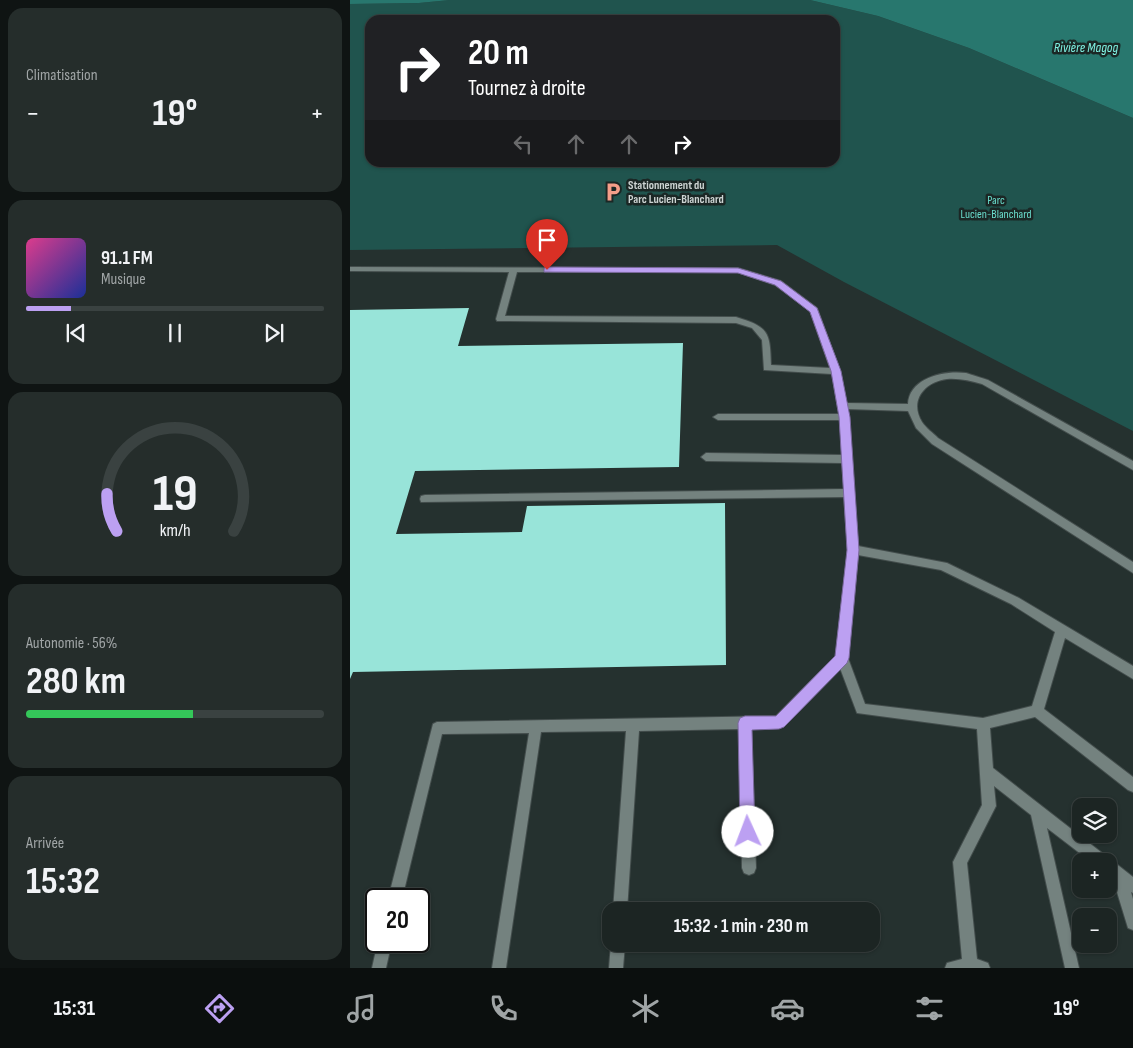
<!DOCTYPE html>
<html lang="fr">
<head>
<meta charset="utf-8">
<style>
  body { margin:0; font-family:"Sofia Sans Condensed",sans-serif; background:#252d2b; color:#f1f3f6; height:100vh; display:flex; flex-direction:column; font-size:19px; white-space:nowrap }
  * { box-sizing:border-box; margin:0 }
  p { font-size:16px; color:#a0a5a6 }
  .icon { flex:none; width:28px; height:28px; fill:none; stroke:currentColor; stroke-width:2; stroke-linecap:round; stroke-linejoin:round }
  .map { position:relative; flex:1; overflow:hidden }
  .drawer { display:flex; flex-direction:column; gap:8px; padding:8px; background:#0f1413; width:350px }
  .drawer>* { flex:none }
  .guide { position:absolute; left:15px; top:15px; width:475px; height:152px; border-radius:15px; box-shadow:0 1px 4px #0004,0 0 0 1px #3a4241; background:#202124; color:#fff; overflow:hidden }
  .controls { position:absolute; left:722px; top:798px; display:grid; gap:10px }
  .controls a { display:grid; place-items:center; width:45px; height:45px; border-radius:10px; background:#1c2523; box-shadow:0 1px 4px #0004,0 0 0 1px #3a4241; font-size:25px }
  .speed { position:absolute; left:15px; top:888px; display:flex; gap:10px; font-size:25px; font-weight:700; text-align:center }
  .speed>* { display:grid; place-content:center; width:65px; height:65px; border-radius:50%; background:#1c2523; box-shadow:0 1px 4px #0004,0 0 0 1px #3a4241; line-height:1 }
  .speed .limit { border:2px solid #111; border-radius:8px; background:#fff; color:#111 }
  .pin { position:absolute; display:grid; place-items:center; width:42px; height:42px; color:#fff; margin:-51px -21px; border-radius:50% 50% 50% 0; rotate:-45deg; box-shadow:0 0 5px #0007 }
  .pin .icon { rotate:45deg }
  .me { position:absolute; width:55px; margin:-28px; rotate:358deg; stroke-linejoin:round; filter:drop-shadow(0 0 4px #0008) }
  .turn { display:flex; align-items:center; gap:18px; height:105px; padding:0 20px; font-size:22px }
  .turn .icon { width:65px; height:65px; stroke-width:2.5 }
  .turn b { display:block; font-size:35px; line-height:42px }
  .lanes { display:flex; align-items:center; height:48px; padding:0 20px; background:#0003; justify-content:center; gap:25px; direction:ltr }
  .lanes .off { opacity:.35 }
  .big { font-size:38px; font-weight:700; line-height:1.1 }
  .drawer .widget { flex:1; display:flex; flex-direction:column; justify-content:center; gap:8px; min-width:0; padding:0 18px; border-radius:15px; background:#252d2b }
  .drawer .dial { align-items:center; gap:0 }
  .dial svg { height:130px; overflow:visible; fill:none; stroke:#3a4241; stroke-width:7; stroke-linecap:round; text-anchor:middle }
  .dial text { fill:#f1f3f6; stroke:none }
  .song { display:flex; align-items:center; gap:15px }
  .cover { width:60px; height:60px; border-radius:8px; background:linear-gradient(135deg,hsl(330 70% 55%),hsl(230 70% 35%)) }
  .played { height:5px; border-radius:2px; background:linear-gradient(90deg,#bca0f2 15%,#3a4241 15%) }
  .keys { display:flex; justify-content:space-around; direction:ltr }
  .heat { display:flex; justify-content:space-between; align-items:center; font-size:28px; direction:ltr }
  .charge { height:8px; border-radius:4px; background:linear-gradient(90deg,#34c759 56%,#3a4241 0) }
  .trip { position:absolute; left:252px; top:902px; width:278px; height:50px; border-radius:15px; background:#1c2523; box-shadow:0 1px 4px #0004,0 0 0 1px #3a4241; font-weight:700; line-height:50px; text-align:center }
  .dock { display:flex; height:80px; justify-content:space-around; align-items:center; background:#0b0f0e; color:#a0a5a6 }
  .dock .icon { width:35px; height:35px }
  .dock .on { color:#bca0f2 }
  .dock b { font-size:22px; color:#f1f3f6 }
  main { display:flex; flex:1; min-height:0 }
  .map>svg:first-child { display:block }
</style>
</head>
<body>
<main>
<section class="drawer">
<div class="widget"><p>Climatisation</p>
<div class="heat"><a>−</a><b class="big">19°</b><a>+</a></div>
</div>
<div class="widget">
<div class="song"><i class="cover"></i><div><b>91.1 FM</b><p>Musique</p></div></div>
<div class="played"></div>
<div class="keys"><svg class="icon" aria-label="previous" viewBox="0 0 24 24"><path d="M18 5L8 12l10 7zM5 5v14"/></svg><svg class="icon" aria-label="pause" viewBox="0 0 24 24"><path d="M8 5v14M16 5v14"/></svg><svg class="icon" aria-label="next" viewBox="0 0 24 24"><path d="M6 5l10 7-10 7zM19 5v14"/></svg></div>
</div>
<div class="widget dial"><svg viewBox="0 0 100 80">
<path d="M14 69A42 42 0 1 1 86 69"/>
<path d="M14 69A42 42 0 0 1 8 46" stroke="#bca0f2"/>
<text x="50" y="56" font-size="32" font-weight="700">19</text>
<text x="50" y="72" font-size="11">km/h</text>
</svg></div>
<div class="widget"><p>Autonomie · 56%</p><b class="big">280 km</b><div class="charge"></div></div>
<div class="widget"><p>Arrivée</p><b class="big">15:32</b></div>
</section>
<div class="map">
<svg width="783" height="968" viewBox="0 0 783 968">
  <rect width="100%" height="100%" fill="#25312f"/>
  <path fill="#20544e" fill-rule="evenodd" d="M100,0H460L528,16L619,48L783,118V431L494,282L427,245L0,250V4L69,3ZM20,20H485V162H20Z"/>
  <path fill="#28776e" d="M0,0H100L69,3L0,4Z
    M460,0H783V118L619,48L528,16Z"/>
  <path fill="#98e4d9" d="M119,308L108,346L333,343L329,467L65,471L46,534L172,532L177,506L375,503L376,665L3,672L0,679V310Z"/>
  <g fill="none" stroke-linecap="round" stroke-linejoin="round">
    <defs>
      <path id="service" d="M0,267L388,268L431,281L467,308L490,371L496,403L558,404C559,378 594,370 616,373C623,375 631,378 638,380L783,461V470L632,384C621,381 609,378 597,379C574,382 559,401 572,422C576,428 583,433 588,438L783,562V573L582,444L566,428L558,411L497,409L508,546L597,563L669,598L783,666V679L715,638L694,709L783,777V792L778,790L685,717L640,728L643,768L756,856L758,861L764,862L783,877V893L781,892L783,899V930L778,928L763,879L759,876V861H740L697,828L729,968H715L681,815L644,786L646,806L617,863L627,959L638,963L640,968H595L597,963L612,959L603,862L632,805L627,729L507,713L490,668L433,726L429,728L401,729L406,868L404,873L399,875L394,873L392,868L389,729L289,731L277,911H263L276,731L191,732L156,968H142L179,733L92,734L52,899H38L83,724L87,722L426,716L486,656L498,550L494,497L71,502L70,499L71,496L75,495L494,489L492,463L356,461L351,457L356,453L492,455L490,420H368L363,417L368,414H489L482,374L414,370L412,340L402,328L386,323L147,321L146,319L159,272L0,271ZM167,272H387L425,285L460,311L480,368L421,365C420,332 419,327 386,317L155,316ZM508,555L591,570L661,604L705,632L682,706L633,718L515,704L498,658Z
        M28,941H42L36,968H22Z
        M261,943L275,944L273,968H259Z"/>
    </defs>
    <use href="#service" stroke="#434d4c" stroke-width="2"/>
    <use href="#service" fill="#74827f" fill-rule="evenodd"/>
  </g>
  <path fill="#bca0f2" stroke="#7a689d" d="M197,267L388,268L431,281L467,308L491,371L500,417L509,550L499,658L497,663L434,727L429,729L402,730L405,832L403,837L398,840L392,837L390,832L388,723L390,718L395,716H426L485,656L497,550L489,417L481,371L460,312L425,285L388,273L194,272V268Z"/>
  <defs>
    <symbol id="parking-bare" viewBox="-9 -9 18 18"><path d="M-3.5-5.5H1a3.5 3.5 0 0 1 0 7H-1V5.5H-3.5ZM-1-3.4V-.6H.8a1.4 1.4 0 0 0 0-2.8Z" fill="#f49e89" stroke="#1b2725" stroke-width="2.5" paint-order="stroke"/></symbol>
  </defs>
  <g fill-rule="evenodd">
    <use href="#parking-bare" x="249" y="178" width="28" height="28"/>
  </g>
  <g text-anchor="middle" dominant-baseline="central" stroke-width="5" stroke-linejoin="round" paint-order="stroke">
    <g font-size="12" font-weight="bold" fill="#cdd4d3" stroke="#1b2725" text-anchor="start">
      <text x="278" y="185">Stationnement du<tspan x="278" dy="14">Parc Lucien-Blanchard</tspan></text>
    </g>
    <g font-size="12" fill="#6adece" stroke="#1b2725">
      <text x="646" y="200">Parc<tspan x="646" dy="14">Lucien-Blanchard</tspan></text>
    </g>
    <g font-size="14" font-style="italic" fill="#7ff1e2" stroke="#1b2725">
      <text x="736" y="47">Rivière Magog</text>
    </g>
  </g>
</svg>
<div class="controls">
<a><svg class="icon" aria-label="layers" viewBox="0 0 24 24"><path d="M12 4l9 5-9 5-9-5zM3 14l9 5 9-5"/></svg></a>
<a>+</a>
<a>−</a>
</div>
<div class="speed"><div class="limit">20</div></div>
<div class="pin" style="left:197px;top:270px;background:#d93025"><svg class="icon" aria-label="arrive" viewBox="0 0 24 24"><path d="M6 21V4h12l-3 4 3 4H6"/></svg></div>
<svg class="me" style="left:398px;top:832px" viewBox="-20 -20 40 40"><circle r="19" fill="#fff"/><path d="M0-13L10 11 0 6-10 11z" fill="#bca0f2"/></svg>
<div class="trip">15:32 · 1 min · 230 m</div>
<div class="guide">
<div class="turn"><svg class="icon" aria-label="right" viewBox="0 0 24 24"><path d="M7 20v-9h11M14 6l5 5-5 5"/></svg><div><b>20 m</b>Tournez à droite</div></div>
<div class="lanes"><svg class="icon off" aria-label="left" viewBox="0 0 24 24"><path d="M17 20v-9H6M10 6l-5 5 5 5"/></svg><svg class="icon off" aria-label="ahead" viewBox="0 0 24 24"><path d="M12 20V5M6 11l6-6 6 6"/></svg><svg class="icon off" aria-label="ahead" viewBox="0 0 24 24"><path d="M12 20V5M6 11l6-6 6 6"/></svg><svg class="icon" aria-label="right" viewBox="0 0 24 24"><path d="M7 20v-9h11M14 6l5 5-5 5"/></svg></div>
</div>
</div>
</main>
<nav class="dock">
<b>15:31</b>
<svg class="icon on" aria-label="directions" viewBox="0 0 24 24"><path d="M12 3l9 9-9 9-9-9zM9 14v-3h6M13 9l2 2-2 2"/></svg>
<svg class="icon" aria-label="music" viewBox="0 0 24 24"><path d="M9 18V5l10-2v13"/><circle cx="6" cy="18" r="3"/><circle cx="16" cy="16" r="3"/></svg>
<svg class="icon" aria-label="phone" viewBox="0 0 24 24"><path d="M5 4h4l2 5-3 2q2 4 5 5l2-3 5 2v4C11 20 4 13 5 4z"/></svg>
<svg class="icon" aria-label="climate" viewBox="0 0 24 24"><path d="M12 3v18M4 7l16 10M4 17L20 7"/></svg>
<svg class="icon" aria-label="car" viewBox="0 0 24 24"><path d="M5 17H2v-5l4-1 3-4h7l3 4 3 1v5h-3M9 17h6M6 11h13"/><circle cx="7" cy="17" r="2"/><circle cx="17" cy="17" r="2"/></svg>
<svg class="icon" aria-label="filters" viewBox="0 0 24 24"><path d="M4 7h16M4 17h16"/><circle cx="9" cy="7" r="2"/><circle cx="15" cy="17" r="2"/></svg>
<b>19°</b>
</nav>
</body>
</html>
